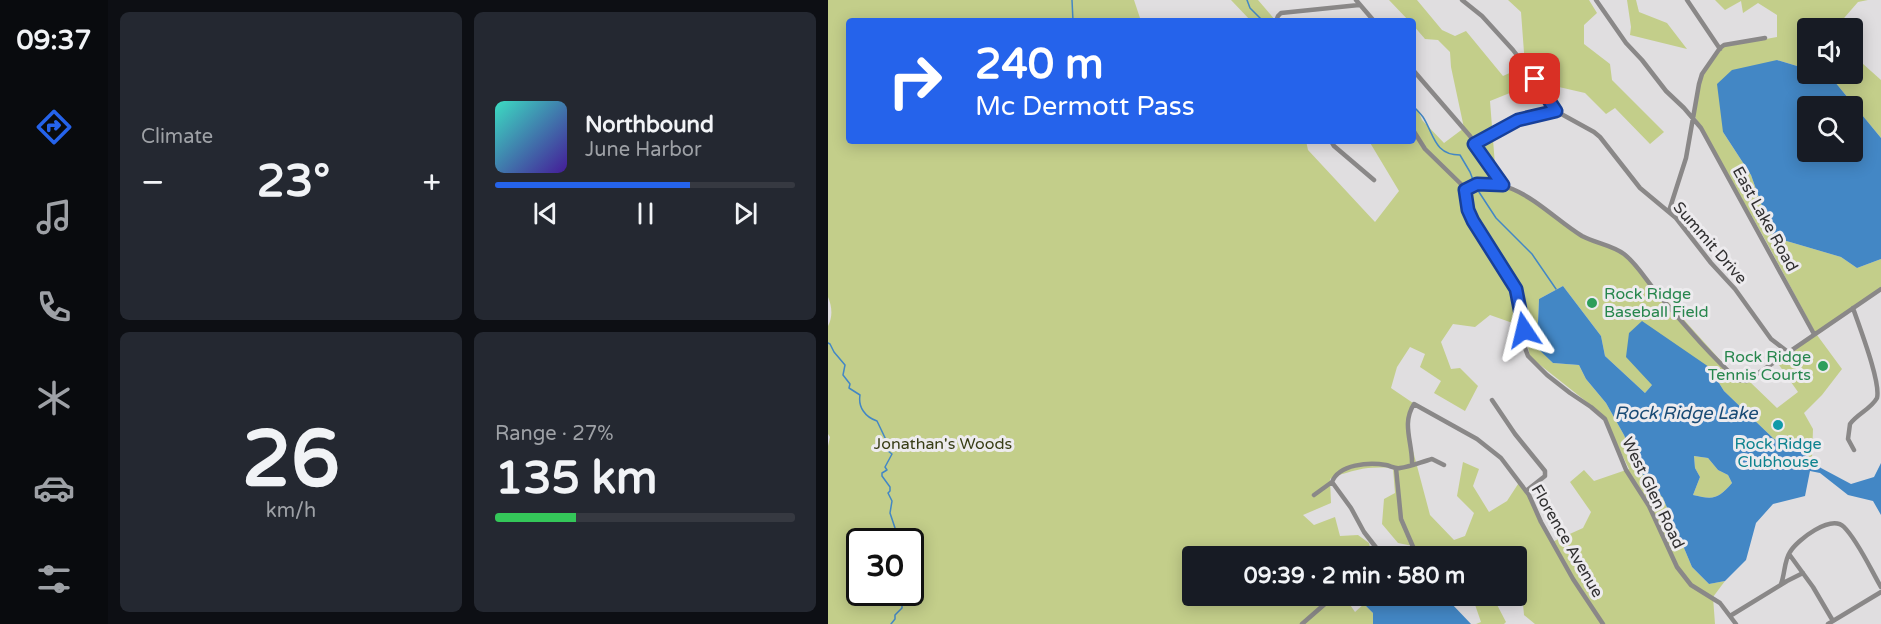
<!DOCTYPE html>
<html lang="en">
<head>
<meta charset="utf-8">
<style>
  body { margin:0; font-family:"Varela Round",sans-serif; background:#242831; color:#f1f3f6; height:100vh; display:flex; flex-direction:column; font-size:22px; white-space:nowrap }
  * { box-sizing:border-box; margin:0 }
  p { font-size:20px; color:#9ea1a6 }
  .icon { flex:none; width:33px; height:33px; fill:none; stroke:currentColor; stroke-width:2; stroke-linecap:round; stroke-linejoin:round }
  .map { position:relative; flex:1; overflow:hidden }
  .drawer { display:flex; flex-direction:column; gap:12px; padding:12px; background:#0d0f14; width:720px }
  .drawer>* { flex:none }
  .top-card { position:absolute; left:18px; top:18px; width:570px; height:126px; border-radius:6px; box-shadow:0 3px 15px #0003; background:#2563eb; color:#fff; overflow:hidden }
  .fabs { position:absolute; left:969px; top:18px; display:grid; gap:12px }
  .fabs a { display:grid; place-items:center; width:66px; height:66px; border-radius:6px; background:#171b24; box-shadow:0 3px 15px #0003; font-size:30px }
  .speed { position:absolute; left:18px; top:528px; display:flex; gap:12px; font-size:30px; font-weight:700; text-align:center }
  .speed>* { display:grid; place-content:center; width:78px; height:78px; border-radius:50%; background:#171b24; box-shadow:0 3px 15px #0003; line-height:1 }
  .speed .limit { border:3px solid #111; border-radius:9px; background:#fff; color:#111 }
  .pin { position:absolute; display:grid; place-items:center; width:51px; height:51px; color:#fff; margin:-26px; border-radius:12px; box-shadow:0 3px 9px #0006 }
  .me { position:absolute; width:66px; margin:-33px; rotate:350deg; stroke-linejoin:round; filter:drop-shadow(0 0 4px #0008) }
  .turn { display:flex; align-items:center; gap:21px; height:126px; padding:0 30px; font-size:27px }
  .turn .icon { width:78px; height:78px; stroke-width:2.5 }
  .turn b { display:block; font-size:42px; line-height:51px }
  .big { font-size:45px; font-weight:700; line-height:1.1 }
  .drawer .widget { flex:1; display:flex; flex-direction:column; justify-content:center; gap:9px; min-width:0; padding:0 21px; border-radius:9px; background:#242831 }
  .drawer .dial { align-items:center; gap:0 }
  .dial b { font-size:78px; line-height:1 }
  .song { display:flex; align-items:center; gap:18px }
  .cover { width:72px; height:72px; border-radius:9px; background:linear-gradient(135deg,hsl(170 70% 55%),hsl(260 70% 35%)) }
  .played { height:6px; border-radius:3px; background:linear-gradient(90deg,#2563eb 65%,#363941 65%) }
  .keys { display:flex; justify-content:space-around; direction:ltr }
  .heat { display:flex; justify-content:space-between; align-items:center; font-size:33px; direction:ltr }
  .charge { height:9px; border-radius:4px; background:linear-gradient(90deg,#34c759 27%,#363941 0) }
  .drawer .tiles { flex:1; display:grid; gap:12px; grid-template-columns:repeat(2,1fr) }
  .trip { position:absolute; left:354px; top:546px; width:345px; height:60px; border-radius:6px; background:#171b24; box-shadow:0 3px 15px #0003; font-weight:700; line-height:60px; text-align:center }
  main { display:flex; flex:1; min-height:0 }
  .menu { display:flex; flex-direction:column; width:108px; justify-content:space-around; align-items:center; background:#090b0e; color:#9ea1a6 }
  .menu .icon { width:42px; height:42px }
  .menu .selected { color:#2563eb }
  .menu b { font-size:27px; color:#f1f3f6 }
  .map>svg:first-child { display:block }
</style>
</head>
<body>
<main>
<nav class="menu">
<b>09:37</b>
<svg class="icon selected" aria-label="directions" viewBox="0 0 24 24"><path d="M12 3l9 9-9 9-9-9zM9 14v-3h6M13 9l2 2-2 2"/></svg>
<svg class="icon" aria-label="music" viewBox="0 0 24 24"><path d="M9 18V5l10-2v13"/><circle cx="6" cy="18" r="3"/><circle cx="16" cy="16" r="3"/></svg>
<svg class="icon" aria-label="phone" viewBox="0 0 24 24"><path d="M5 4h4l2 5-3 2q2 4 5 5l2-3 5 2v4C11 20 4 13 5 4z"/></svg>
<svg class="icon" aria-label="climate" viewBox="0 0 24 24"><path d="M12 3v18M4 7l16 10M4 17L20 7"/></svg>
<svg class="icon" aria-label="car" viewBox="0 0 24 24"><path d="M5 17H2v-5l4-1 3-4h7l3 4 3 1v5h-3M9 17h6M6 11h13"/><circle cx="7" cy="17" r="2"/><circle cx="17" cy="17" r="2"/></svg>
<svg class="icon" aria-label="filters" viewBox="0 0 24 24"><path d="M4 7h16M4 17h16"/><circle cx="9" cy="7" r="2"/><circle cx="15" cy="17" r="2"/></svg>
</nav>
<section class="drawer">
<div class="tiles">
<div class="widget"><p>Climate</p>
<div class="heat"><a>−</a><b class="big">23°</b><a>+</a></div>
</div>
<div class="widget">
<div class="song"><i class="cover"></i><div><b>Northbound</b><p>June Harbor</p></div></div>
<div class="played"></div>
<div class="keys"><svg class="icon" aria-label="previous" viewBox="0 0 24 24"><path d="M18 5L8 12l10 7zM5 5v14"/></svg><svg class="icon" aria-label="pause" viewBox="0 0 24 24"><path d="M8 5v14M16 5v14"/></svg><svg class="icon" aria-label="next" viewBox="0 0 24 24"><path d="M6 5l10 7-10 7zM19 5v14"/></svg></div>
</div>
<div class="widget dial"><b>26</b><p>km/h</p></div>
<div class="widget"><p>Range · 27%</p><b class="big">135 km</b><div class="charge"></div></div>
</div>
</section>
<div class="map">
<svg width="1053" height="624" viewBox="0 0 1053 624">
  <rect width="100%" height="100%" fill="#e0dee0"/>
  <path fill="#c3ce8a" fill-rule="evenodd" d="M0,0H306L313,21H21V141H478L480,150L547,222L571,191L541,141H585V106L590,110L594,120L616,143L636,128L623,67L622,52L610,40L597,39L585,25V21H581L561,0H589L614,30L627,36L638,31L675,76L697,66L693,12L680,0H761L769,13L756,25V44L782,64L784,80L836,132L822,144L787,108L778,114L757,93L709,82L662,101L668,178L709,202L750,233L796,253L911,381L922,382L949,408L970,392L949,362L988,334L939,243L866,115L873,76L894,47L949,37V15L930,3L915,13L913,1L897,10L887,0H1040L1030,2L1010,25V28H980L979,69L949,60L895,132L923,175L945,237L1013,257L1029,268L1053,259V290L989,335L1014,369L994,395L976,413L985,429L984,459L965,445L946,439L896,391L881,367L824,385L817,393L777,356L773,336L735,286L711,299L710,322L707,345L725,363L751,365L758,379L778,403L796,435L811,470L835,498L864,567L881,584L897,581L885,597L887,624H707L696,615L695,604L681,596H688V556H600L595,548L570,543L554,524L556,499L567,493L565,468C540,466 529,469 505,477L502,479L503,503L475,515L486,525L507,517L512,536L530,535L541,543L544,556H364V596H516L527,612L536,604L545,613V624H0V446L2,437L0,434V326C5,317 4,306 0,297ZM662,315L696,327L702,357L774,414L801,469L766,481L756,470L742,482L763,512L755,528L724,542L692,481L679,501L661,512L645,486L651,469L635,462L629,496L646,513L637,536L626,540L602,515L580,432L585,403L563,388L569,367L582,347L597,354L592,367L613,381L606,393L637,411L650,386L632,368L623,369L613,342L625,324L647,327ZM32,542H82V592H32Z
    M403,0H430L448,21H423Z
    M799,0H808L811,12L839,23L859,49L802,35L803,27Z
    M1025,55L1053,80V138L1002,76L994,74H1024Z
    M866,456L880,458L890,470L900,475L904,483C890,499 886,500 865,495L872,477L867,468Z
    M644,596H669L666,599L678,622L676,624H648L653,622Z"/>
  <path fill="#4387c5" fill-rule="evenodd" d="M949,60L979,69L980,74H994L1002,76L1053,138V259L1029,268L1013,257L945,237L923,175L895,132L889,84L904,70ZM1024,106V152H980V106Z
    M735,286L773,336L777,356L817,393L824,385L798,357L801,333L814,321L881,367L896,391L946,439L965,445L993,468L1023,484L1046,477L1053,463V515L1045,501L1020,495L992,473L982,471L977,496L945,504L928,523L918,560L897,581L881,584L864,567L835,498L811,470L796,435L778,403L758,379L751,365L725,363L706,345L710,322L711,299ZM866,456L880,458L890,470L900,475L904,483C890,499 886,500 865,495L872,477L867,468Z
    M532,596H596L603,599L623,603L643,624H545V613L536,604Z"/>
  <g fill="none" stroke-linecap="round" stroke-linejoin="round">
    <path stroke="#4387c5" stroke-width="1.5" d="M244,0L245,21
      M419,0L422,8L435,21
      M585,106C588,109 592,113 595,117C606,134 606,155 632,155L642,172L647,185
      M649,189L668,218L704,254L728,289
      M0,343L2,344L6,352L17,365L15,375L22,384L21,388L32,395C30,407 37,417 49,421L60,444V451L64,454L57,467L59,470L54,473V476L62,487V491L60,493L64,501L62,513L67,528L66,538L69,542
      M82,549L85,551L82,552
      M63,624L67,619V615L74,608V598L71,597L70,592"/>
    <path stroke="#8a8888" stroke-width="4.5" d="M528,0L546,21
      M634,0L654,16L685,50L707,79L726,110L766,132L772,137L812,188L848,218L883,263L907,289L943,339L960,352
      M768,0L798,43L814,60L838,91L856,108L873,128L986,334
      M859,0L892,49
      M448,21L450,16L453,13L531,5
      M585,70L642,136L675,185
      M585,130L597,149L635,186C641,196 640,210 645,221L688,289L694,317L697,348L700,356L719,375L742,393L763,407L777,419L798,470L821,506L849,567L863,585L892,603L908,624
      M503,141L506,146L546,180
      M647,144L690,120L728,111
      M637,190C681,167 719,215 754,236C767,243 784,245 796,254C809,264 818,280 829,293C855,323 881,354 910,380L919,381L926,376L1053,289
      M841,211L858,158L871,84L874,74L892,48L896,45L937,38
      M1025,308C1031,326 1053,382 1049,398C1043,409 1029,414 1022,424L1020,439L1026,450
      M664,400L687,434L717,471V476L698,491
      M584,465C585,443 573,424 586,404L649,439L673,458L701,495L713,522L745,579L775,624
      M568,468L573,519L586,549L594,556
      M486,495L504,482
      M961,554L985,587L1005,621
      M550,556V550L536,532L523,508L504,482C511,464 541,462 558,465C563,466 567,469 572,468C582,467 593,462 604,459L616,465
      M953,584C957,574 956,561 962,552C969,540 1003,514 1016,527C1030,541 1043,570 1053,587
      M625,596L627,597
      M902,616L959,581L975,573
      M474,624L506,596
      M1000,624L1053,592"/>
  </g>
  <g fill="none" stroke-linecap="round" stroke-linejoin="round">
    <defs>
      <path id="route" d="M696,330L688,289L645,221L640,210L637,190L649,184L675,185L646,144L690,120L728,111L707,79"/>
    </defs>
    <use href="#route" stroke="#184099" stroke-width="15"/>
    <use href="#route" stroke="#2563eb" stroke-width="10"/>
  </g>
  <g fill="#2e9e5b" stroke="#edebee" stroke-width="2">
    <circle cx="764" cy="303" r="6"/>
    <circle cx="995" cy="366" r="6"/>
  </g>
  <circle fill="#0f9aa8" stroke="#edebee" stroke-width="2" cx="950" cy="425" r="6"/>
  <g text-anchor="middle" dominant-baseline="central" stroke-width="6" stroke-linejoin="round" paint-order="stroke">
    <g font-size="16" fill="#313031" stroke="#edebee">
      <text transform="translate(937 219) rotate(61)">East Lake Road</text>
      <text transform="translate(882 243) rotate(49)">Summit Drive</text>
      <text transform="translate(825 493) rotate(64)">West Glen Road</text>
      <text transform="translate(739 541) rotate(60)">Florence Avenue</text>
    </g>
    <g font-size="16" fill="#27864d" stroke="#edebee" text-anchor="start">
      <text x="776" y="294">Rock Ridge<tspan x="776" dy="18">Baseball Field</tspan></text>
      <text x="983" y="357" text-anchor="end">Rock Ridge<tspan x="983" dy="18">Tennis Courts</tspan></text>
    </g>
    <g font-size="16" fill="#383d16" stroke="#edebee">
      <text x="115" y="444">Jonathan's Woods</text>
    </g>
    <g font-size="16" fill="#0d838f" stroke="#edebee">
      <text x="950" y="444">Rock Ridge<tspan x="950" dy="18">Clubhouse</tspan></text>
    </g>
    <g font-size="18" font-style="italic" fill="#1a4b75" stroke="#edebee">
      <text x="858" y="413">Rock Ridge Lake</text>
    </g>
  </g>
</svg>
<div class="fabs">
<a><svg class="icon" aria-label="sound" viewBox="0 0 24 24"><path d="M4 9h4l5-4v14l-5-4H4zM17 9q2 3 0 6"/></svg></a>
<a><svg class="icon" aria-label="search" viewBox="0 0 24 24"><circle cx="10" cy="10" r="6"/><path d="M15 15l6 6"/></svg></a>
</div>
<div class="speed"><div class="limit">30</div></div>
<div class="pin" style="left:707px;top:79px;background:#d93025"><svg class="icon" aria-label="arrive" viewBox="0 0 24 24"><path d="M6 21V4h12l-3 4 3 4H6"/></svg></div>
<svg class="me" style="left:696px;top:330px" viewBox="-20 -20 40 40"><path d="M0-17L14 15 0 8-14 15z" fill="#2563eb" stroke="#fff" stroke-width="4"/></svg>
<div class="trip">09:39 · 2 min · 580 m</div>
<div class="top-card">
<div class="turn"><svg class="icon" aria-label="right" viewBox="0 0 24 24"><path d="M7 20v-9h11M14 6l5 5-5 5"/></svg><div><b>240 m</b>Mc Dermott Pass</div></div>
</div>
</div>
</main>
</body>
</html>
